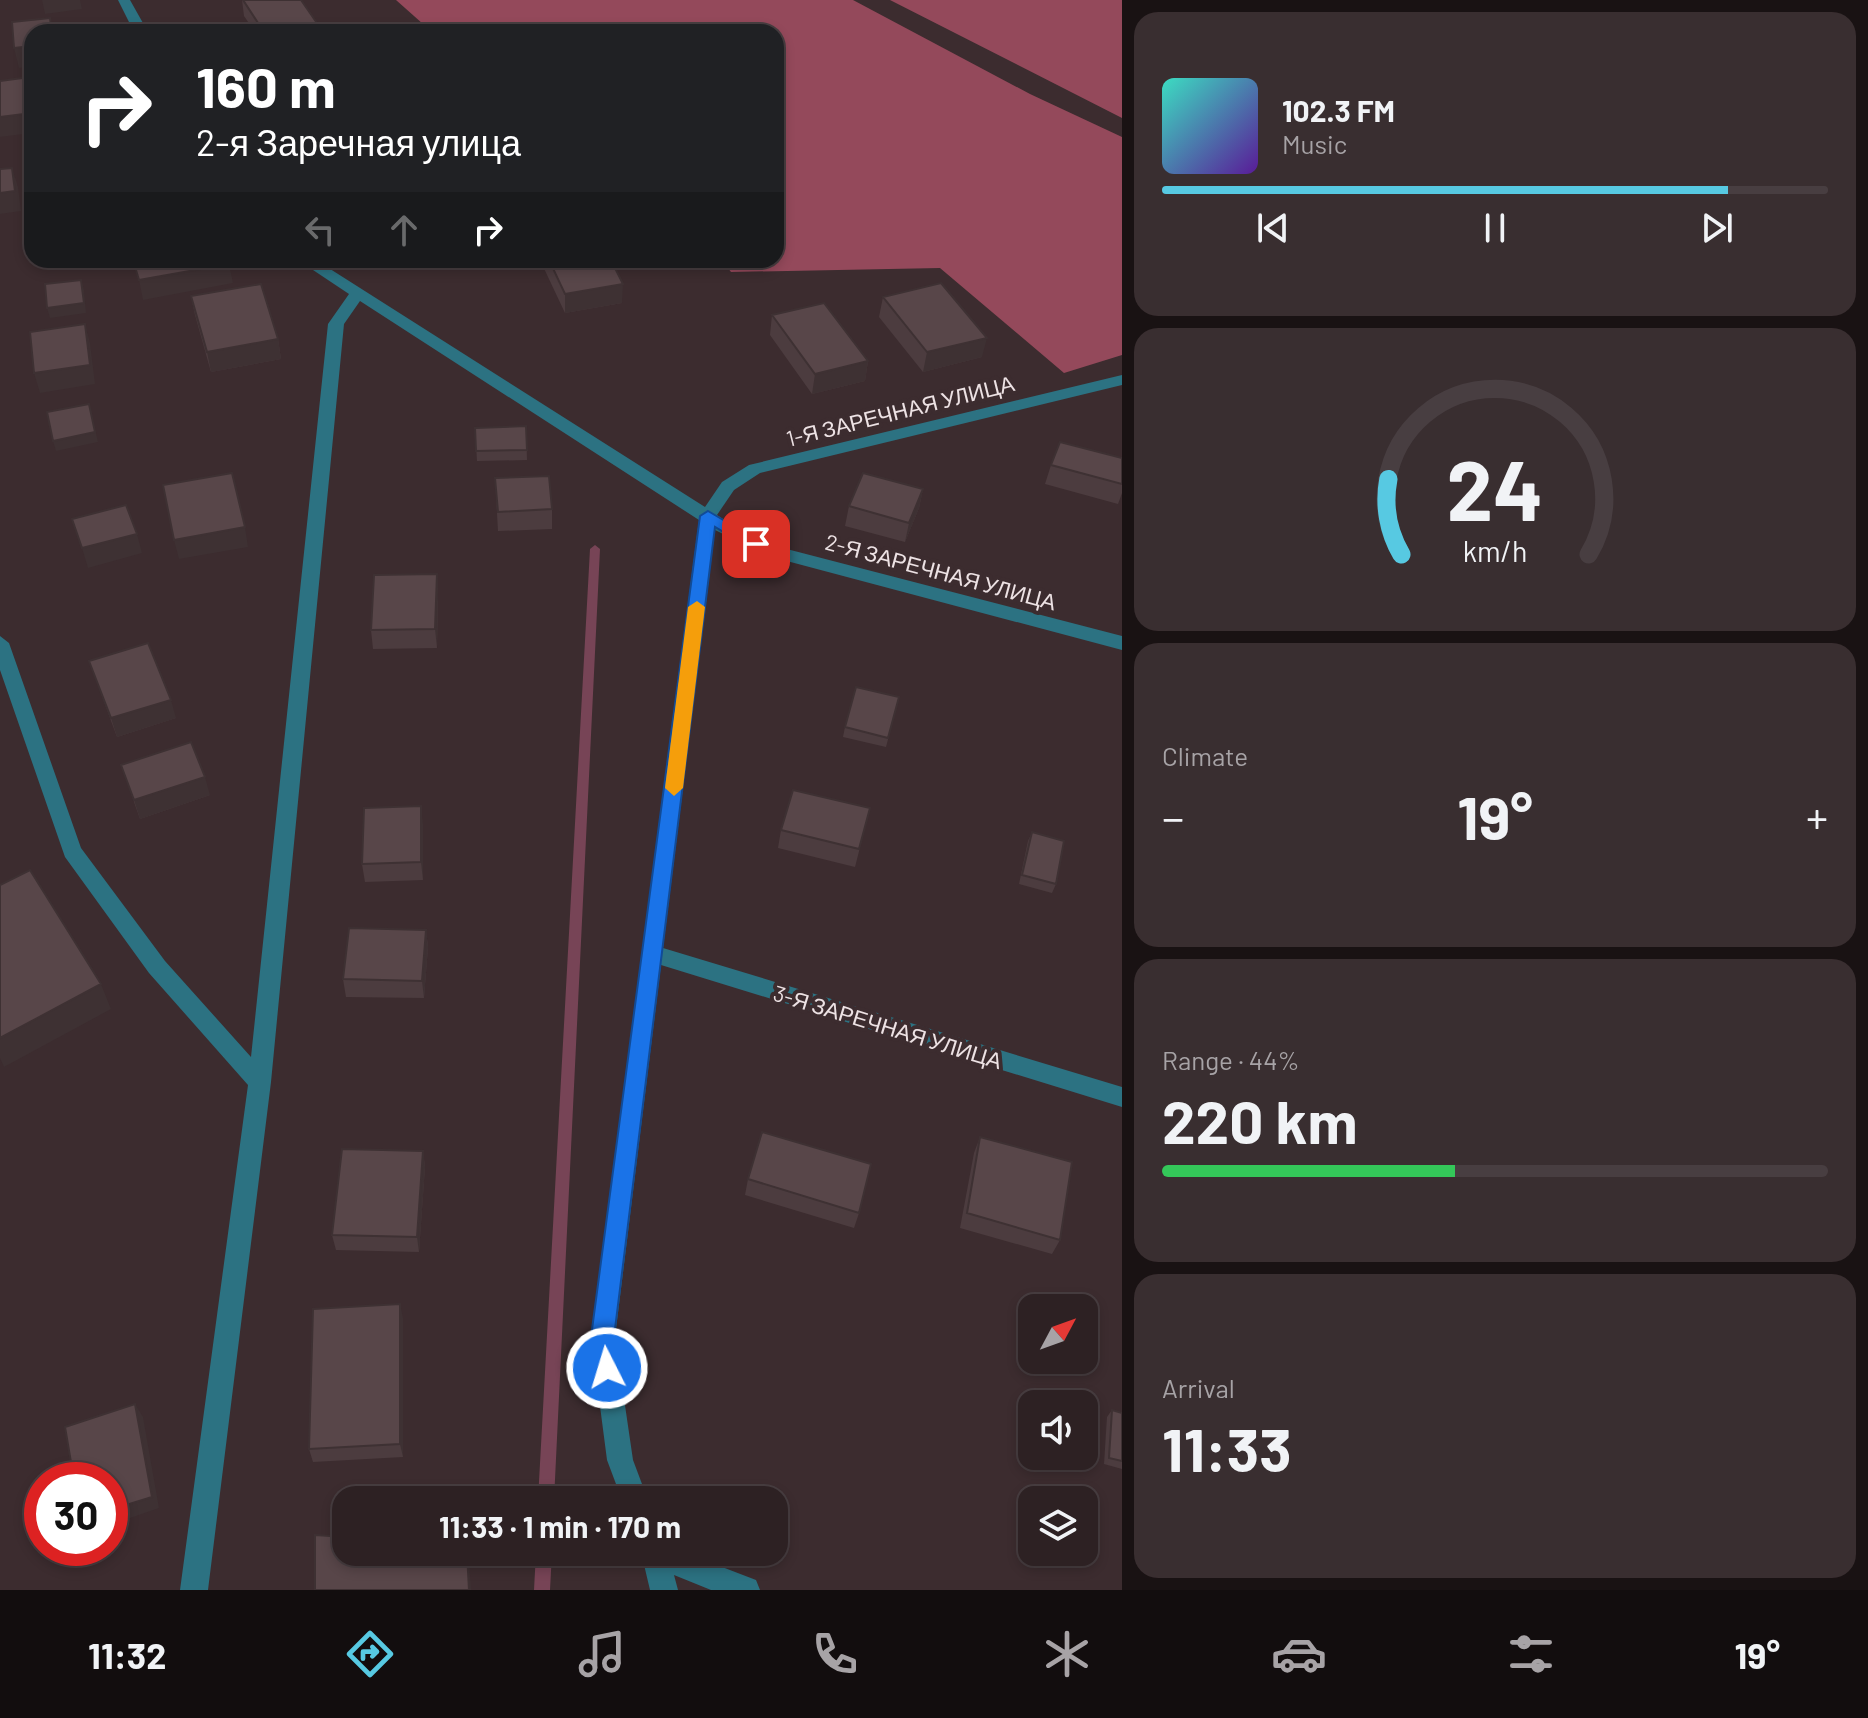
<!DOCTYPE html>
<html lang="en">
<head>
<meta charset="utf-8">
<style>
  body { margin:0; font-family:Barlow,sans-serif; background:#392e30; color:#f1f3f6; height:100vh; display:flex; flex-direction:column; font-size:30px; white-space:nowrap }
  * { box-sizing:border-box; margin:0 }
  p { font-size:26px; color:#a7a3a6 }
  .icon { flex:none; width:44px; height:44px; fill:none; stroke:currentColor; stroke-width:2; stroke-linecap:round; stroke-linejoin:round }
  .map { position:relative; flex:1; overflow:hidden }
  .drawer { display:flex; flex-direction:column; gap:12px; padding:12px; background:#191213; width:746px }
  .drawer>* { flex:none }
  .guide { position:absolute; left:24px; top:24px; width:760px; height:244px; border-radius:24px; box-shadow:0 4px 12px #0003,0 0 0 2px #483e41; background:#202124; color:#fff; overflow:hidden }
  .needle { width:52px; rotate:49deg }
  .controls { position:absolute; left:1018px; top:1294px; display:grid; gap:16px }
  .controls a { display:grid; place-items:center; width:80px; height:80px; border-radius:16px; background:#2d2123; box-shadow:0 4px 12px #0003,0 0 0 2px #483e41; font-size:40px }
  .speed { position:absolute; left:24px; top:1462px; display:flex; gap:16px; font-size:40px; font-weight:700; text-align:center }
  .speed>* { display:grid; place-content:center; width:104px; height:104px; border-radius:50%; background:#2d2123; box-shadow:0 4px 12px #0003,0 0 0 2px #483e41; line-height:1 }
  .speed .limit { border:12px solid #d22; background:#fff; color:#111 }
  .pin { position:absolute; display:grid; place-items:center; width:68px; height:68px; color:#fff; margin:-34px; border-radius:16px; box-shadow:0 4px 12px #0006 }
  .me { position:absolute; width:88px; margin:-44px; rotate:355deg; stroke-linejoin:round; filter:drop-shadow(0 0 6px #0008) }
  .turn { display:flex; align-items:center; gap:28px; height:168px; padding:0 40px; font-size:36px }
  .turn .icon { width:104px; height:104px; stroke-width:2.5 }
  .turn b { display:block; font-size:56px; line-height:68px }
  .lanes { display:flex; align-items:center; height:76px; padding:0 40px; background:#0003; justify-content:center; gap:40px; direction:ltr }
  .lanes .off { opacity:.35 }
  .big { font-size:60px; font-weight:700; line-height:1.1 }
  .drawer .card { flex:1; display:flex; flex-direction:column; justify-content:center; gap:12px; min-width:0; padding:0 28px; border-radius:24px; background:#392e30 }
  .drawer .dial { align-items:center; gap:0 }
  .dial svg { height:208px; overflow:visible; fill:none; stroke:#483e41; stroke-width:7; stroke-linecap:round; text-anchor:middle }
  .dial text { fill:#f1f3f6; stroke:none }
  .song { display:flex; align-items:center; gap:24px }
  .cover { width:96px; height:96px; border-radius:12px; background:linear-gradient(135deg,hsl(170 70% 55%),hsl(270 70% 35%)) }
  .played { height:8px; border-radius:4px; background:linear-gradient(90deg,#57c9e2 85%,#483e41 85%) }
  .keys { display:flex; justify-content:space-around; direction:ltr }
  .heat { display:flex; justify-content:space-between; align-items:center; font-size:44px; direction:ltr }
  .charge { height:12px; border-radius:6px; background:linear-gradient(90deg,#34c759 44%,#483e41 0) }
  .trip { position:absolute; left:332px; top:1486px; width:456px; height:80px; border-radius:24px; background:#2d2123; box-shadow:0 4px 12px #0003,0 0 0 2px #483e41; font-weight:700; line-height:80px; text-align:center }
  .tab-bar { display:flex; height:128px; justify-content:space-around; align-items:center; background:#120d0e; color:#a7a3a6 }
  .tab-bar .icon { width:56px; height:56px }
  .tab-bar .active { color:#57c9e2 }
  .tab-bar b { font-size:36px; color:#f1f3f6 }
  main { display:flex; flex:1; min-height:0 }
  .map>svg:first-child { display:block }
</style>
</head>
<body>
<main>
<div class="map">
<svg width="1122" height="1590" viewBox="0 0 1122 1590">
  <rect width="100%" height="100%" fill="#3c2c2f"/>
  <path fill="#94495b" d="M396,0H853L1030,94L1122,137V355L1064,373L940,268L731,272L722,260H776V32H432Z
    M890,0H1122V118Z"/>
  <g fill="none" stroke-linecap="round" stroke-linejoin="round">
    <path fill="#774456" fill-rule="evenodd" d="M595,545L600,549L554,1500H538L590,549Z
      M536,1552H552L550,1590H534Z"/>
    <path fill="#2c7282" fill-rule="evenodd" d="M118,0H130L148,32H134Z
      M298,260H316L705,507L722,482L749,465L1122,375V385L760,473L734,490L717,515L743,532L779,547L1122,636V650L768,556L715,530L663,948L1122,1087V1107L661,965L615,1337L633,1460L648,1500H622L607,1460L591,1337L699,520L360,301L344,324L271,1082L208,1590H180L248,1085L149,973L65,857L0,670V636L9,643L81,848L165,961L251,1057L328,324L349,294Z
      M641,1552H683L756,1580L760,1590H711L674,1575L678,1590H650Z"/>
  </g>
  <path fill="#4c3c3f" d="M242,0H301L319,26L320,32H255L244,16Z
    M540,260H611L622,303L565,313Z
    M191,296L278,339L281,359L211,372L195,315Z
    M883,297L982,357L923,372L879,317Z
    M772,315L868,361L865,381L812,394L770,335Z
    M526,426L527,460L477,461L475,428Z
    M1122,458V493L1118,504L1045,484L1051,465Z
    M495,478L552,509V529L498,531Z
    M923,489L919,508L905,542L845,526L849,506Z
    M437,574L438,594L437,648L373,649L371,630Z
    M89,661L176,718L117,737Z
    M899,697L886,747L843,737L845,727Z
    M121,765L210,795L140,819Z
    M870,808L855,867L778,848L781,830Z
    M423,824V880L365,882L362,864Z
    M1032,832L1056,884L1052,893L1019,884L1028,841Z
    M426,930L428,947L424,998L346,997L343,979Z
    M980,1137L1060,1240L1052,1254L960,1228L974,1153Z
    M423,1151L425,1167L419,1252L336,1250L332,1235Z
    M748,1179L859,1213L854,1228L745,1195Z
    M403,1318V1457L313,1462L309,1449Z
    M1112,1410L1122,1413V1469L1104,1464L1107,1417Z"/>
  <path fill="#3e3133" d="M42,0H80L82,9L45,14Z
    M319,26L320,32H293Z
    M32,46V66L19,68L14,48Z
    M32,113V133L0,137V117Z
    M12,168L18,187L21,211L0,214V193Z
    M229,264L233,283L143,300L139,280Z
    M81,280L84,290L86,313L50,318L47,308Z
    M623,284L622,303L565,313V294Z
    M85,324L90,343L95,384L40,393L34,373Z
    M987,338L982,357L923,372L927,352Z
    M278,339L281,359L211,372L207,352Z
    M868,361L865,381L812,394L815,374Z
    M89,404L98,442L56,451L53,441Z
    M923,489L919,508L905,542L909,523Z
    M245,527L248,547L179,559L174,540Z
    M137,534L142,553L88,568L82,548Z
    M437,574L438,594L437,648L435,629Z
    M171,700L176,718L117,737L111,718Z
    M205,777L210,795L140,819L134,800Z
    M421,806L423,824V880L421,862Z
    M426,930L428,947L424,998L422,981Z
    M101,984L111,1009L4,1067L0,1058V1038Z
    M423,1151L425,1167L419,1252L417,1237Z
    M400,1304L403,1318V1457L400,1444Z
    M135,1404L143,1417L159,1508L110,1525V1510Z
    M467,1552L469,1560L471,1590H469Z"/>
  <path fill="#584649" stroke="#3e3133" stroke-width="2" d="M243,0H301L319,26L293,32H264Z
    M50,18L52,32H32V46L14,48L12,22Z
    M30,77L32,113L0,117V81Z
    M12,168L15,191L0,193V169Z
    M133,260H228L229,264L139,280Z
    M549,260H611L623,284L565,294Z
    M81,280L84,303L47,308L45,284Z
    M941,283L987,338L927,352L883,297Z
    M261,284L278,339L207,352L191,296Z
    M824,303L868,361L815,374L772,315Z
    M85,324L90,365L34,373L30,332Z
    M89,404L95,432L53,441L47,412Z
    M526,426L527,450L476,451L475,428Z
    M1060,442L1122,458V484L1051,465Z
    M232,473L245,527L174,540L163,485Z
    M863,473L923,489L909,523L849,506Z
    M549,476L552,509L498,512L495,478Z
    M126,505L137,534L82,548L72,519Z
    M437,574L435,629L371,630L374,575Z
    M148,643L171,700L111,718L89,661Z
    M856,687L899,697L888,738L845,727Z
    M191,742L205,777L134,800L121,765Z
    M793,790L870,808L859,849L781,830Z
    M421,806V862L362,864L364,808Z
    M1032,832L1064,841L1056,884L1022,875Z
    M30,870L101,984L0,1038V885Z
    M349,928L426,930L422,981L343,979Z
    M762,1132L871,1164L859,1213L748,1179Z
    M980,1137L1072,1162L1060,1240L967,1213Z
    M342,1149L423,1151L417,1237L332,1235Z
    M400,1304V1444L309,1449L313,1309Z
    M135,1404L152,1497L110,1510V1480H74L65,1427Z
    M1112,1410L1122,1413V1461L1109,1458Z
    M315,1535L346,1537V1552H467L469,1590H315Z"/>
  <path fill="#1a73e8" stroke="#114b97" stroke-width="2" d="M708,511L764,544L756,550L750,548L715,527L614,1337L618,1368L615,1376L607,1379L599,1376L591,1337L700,516Z"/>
  <path fill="#f59e0b" d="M697,601L705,607L683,788L674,796L665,788L688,607Z"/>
  <g text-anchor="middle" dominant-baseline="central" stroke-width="8" stroke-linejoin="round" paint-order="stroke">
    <g font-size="22" fill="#ede2e4" stroke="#3c2c2f">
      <text transform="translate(900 410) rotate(-14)">1-Я ЗАРЕЧНАЯ УЛИЦА</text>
      <text transform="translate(941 571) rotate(15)">2-Я ЗАРЕЧНАЯ УЛИЦА</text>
      <text transform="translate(888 1026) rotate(17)">3-Я ЗАРЕЧНАЯ УЛИЦА</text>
    </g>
  </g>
</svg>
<div class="controls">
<a><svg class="needle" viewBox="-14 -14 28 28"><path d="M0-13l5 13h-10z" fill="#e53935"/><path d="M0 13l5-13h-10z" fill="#a7a3a6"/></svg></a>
<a><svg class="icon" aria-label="sound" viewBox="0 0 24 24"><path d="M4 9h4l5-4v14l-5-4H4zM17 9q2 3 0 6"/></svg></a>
<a><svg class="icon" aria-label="layers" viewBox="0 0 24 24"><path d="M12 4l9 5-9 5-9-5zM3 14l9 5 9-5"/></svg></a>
</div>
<div class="speed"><div class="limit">30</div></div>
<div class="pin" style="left:756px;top:544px;background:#d93025"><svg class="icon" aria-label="arrive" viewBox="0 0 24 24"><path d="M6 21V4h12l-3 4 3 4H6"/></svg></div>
<svg class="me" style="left:607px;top:1368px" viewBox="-20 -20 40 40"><circle r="17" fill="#1a73e8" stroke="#fff" stroke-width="3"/><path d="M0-11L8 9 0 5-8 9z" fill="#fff"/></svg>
<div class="trip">11:33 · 1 min · 170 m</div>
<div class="guide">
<div class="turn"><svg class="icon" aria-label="right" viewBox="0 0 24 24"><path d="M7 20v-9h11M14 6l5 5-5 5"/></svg><div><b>160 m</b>2-я Заречная улица</div></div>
<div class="lanes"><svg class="icon off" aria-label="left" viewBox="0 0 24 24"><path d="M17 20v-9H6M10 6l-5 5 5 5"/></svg><svg class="icon off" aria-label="ahead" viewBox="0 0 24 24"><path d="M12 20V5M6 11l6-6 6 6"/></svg><svg class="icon" aria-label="right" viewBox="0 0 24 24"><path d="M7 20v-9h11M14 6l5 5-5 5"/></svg></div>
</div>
</div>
<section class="drawer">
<div class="card">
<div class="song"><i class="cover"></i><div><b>102.3 FM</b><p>Music</p></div></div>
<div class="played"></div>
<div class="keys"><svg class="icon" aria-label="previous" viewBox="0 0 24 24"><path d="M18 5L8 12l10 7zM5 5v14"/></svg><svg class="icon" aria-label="pause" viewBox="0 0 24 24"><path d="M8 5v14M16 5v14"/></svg><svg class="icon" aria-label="next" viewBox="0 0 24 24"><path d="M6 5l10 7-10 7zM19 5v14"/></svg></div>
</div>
<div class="card dial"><svg viewBox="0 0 100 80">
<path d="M14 69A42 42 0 1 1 86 69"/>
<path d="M14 69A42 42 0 0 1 9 40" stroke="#57c9e2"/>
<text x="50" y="56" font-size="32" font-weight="700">24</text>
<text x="50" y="72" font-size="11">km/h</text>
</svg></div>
<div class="card"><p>Climate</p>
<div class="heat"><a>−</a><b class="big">19°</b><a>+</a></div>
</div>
<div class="card"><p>Range · 44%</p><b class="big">220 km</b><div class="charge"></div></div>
<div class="card"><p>Arrival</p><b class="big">11:33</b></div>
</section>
</main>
<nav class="tab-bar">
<b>11:32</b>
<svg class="icon active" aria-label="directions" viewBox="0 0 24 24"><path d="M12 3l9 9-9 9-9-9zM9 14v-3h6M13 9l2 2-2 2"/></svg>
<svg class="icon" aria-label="music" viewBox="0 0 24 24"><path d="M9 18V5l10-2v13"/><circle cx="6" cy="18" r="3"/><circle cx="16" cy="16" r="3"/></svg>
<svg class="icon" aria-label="phone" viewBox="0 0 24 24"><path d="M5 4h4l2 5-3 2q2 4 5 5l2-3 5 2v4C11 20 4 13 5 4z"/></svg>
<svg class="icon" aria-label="climate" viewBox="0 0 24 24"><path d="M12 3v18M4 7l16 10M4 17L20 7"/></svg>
<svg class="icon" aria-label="car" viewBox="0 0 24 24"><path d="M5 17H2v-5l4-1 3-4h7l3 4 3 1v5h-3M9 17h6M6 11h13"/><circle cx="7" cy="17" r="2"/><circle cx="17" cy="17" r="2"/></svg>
<svg class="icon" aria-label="filters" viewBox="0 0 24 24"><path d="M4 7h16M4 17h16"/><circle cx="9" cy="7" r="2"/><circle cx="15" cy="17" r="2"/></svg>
<b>19°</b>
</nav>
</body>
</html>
